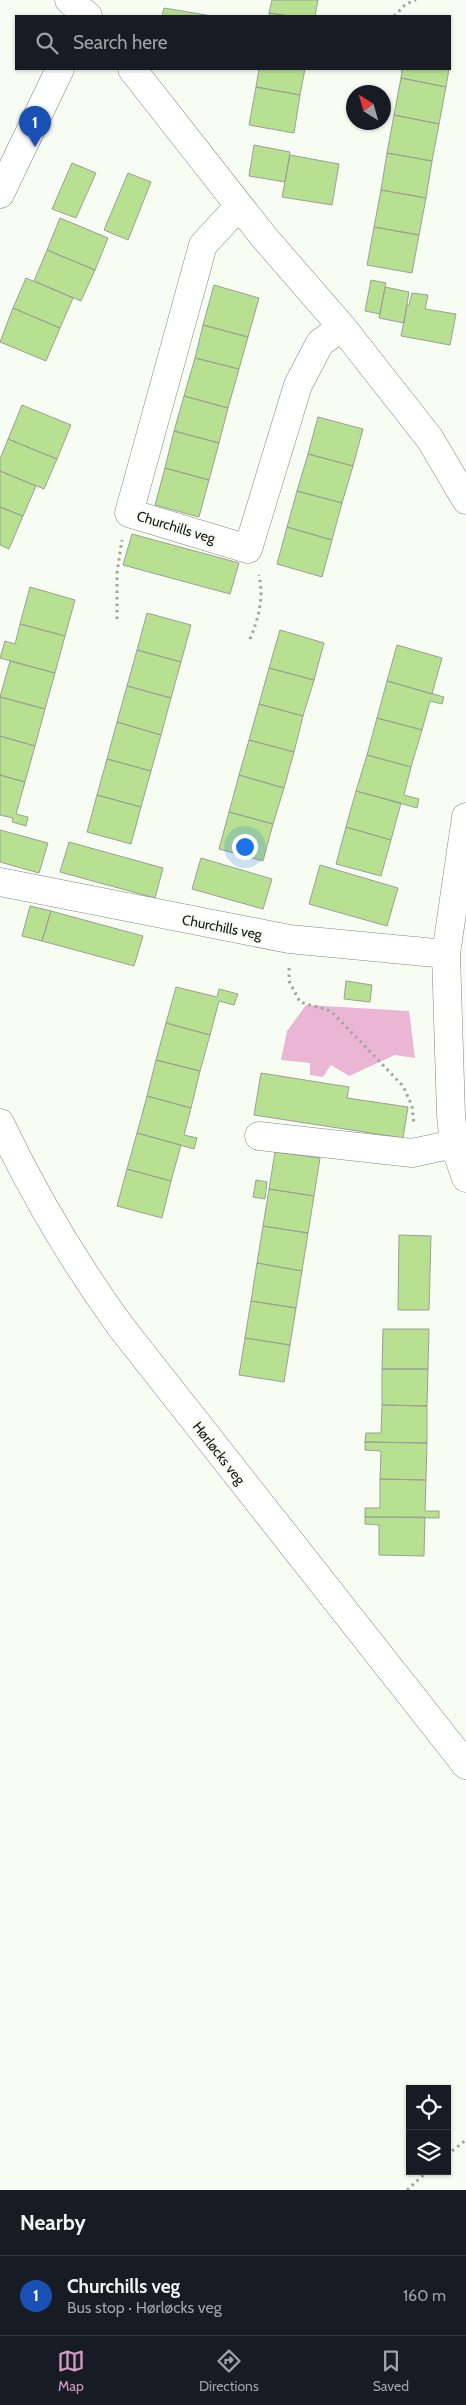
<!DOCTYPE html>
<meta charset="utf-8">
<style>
:root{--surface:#171b24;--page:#20242c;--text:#f1f3f6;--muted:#9ea1a6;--line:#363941;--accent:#d29bc2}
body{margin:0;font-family:Cabin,sans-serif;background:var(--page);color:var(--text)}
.controls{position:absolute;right:15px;bottom:15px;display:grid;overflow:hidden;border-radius:0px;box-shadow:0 1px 4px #0004}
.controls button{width:45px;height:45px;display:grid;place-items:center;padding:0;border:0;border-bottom:1px solid var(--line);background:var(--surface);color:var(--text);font:25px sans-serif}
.compass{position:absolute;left:346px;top:85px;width:45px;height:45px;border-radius:50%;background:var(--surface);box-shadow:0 1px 4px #0004;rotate:323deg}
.you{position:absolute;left:244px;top:846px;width:18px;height:18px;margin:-12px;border:4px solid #fff;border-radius:50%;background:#1a73e8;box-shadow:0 0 0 8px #1a73e833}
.badge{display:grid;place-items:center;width:32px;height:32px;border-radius:50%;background:var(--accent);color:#fff;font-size:16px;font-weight:700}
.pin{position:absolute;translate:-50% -41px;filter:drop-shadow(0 1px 2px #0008)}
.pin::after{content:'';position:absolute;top:26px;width:18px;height:15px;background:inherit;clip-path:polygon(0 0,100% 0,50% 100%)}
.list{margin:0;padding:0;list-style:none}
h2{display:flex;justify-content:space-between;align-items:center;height:65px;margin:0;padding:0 20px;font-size:21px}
h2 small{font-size:16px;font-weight:400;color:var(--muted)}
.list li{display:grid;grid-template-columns:32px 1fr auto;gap:15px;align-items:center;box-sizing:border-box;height:80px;padding:0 20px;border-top:1px solid var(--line)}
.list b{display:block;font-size:19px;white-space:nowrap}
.list p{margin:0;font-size:16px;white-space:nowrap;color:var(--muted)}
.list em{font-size:16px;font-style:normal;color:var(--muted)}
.icon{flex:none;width:28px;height:28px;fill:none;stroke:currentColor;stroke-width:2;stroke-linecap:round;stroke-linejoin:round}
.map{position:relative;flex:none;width:466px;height:2190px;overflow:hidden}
.search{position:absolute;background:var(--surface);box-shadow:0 1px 4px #0004;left:15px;right:15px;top:15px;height:55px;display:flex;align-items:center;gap:12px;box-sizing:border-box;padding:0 18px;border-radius:0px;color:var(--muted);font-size:19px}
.sheet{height:145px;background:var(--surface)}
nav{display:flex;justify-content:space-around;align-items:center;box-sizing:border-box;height:70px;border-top:1px solid var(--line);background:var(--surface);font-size:14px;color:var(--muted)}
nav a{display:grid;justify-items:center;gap:2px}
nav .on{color:var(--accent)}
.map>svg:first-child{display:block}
</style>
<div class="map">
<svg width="466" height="2190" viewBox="0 0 466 2190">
<rect width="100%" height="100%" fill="#f8fdf4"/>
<path fill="#ebb6d3" d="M306 1005 409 1011 415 1058 395 1055 349 1076 331 1065 323 1077 310 1075V1063L281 1060 287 1031Z"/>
<path fill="#b7e090" stroke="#9ba098" d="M272 0H318L315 16H288L269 13Z
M164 8 212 16H162Z
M269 13 288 16H269Z
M259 69H305L300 95 256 87Z
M402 69H449L446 87 401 78Z
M401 78 446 87 439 124 394 115Z
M256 87 300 95 294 133 249 125Z
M394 115 439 124 432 161 387 153Z
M254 145 290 152 285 182 249 176Z
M387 153 432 161 426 198 381 190Z
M290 155 339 164 332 205 282 197Z
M72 163 96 173 76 218 52 209Z
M128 173 151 182 128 240 104 230Z
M381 190 426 198 419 235 374 227Z
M60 218 108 238 95 270 47 250Z
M374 227 419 235 412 273 367 265Z
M47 250 95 270 81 301 34 281Z
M26 278 73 298 60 328 13 308Z
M371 280 386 283 380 314 365 311Z
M214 285 259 298 248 337 203 325Z
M385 287 409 292 404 323 379 318Z
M412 293 428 295 425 309 456 314 450 345 401 336 407 305H409Z
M13 308 60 328 46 361 0 342Z
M203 325 248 337 239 369 195 358Z
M195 358 239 369 228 408 184 396Z
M184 396 228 408 219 443 174 431Z
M22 405 71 425 57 459 8 439Z
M318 417 363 429 353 466 308 454Z
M174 431 219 443 209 480 165 468Z
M8 439 57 459 44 489 0 471V459Z
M308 454 353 466 342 503 297 491Z
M165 468 209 480 199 517 155 505Z
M0 471 36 486 23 516 0 507Z
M297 491 342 503 332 540 287 527Z
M0 507 23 516 9 549 0 545Z
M287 527 332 540 322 577 277 564Z
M132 534 239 563 230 594 123 565Z
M30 587 75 600 65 636 20 624Z
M147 613 191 625 181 662 137 650Z
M20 624 65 636 55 673 0 658 5 641 15 644Z
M280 630 324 643 314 680 269 668Z
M397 645 442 658 432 694 387 681Z
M137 650 181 662 171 698 127 686Z
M10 661 55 673 45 709 0 697Z
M269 668 314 680 303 716 259 704Z
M387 681 444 697 442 704 430 701 422 730 377 718Z
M127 686 171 698 161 735 117 722Z
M0 697 45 709 35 746 0 736Z
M259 704 303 716 294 752 249 740Z
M377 718 422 730 411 767 367 755Z
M117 722 161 735 151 771 107 759Z
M0 736 35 746 25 782 0 775Z
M249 740 294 752 284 788 239 775Z
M367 755 411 767 404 795 419 799 417 808 356 791Z
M107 759 151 771 141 807 97 795Z
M0 775 25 782 16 814 28 817 26 826 12 822 13 818 0 815Z
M239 775 284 788 273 824 229 812Z
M356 791 401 803 391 840 346 827Z
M97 795 141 807 131 844 87 832Z
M229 812 273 824 263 861 219 849Z
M346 827 391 840 381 876 336 864Z
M0 830 48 843 39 873 0 862Z
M69 842 163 868 155 898 60 872Z
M201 858 272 879 263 909 192 889Z
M320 865 398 888 387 926 309 904Z
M30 906 51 911 42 941 22 936Z
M51 911 143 936 134 966 42 941Z
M346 981 372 985 370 1002 344 999Z
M176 987 217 997 219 989 238 994 234 1005 219 1001 210 1035 166 1023Z
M166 1023 210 1035 200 1071 156 1060Z
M156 1060 200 1071 191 1108 147 1096Z
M261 1073 349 1087 347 1098 408 1107 403 1138 254 1115Z
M147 1096 191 1108 184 1135 197 1138 194 1149 137 1133Z
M137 1133 181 1145 171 1181 127 1169Z
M275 1152 320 1158 314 1196 269 1189Z
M127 1169 171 1181 162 1218 117 1206Z
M256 1180 267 1182 265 1199 253 1197Z
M269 1189 314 1196 308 1233 263 1226Z
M263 1226 308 1233 302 1271 257 1263Z
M399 1235 431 1236 429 1310H398Z
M257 1263 302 1271 296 1308 251 1301Z
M251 1301 296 1308 290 1345 245 1338Z
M383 1329H429L428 1369H382Z
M245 1338 290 1345 284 1382 239 1375Z
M382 1369H428L427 1406 382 1405Z
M382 1405 427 1406V1443L365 1442 366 1433H381Z
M365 1442 427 1443 426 1480 380 1479 381 1451 365 1450Z
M380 1479 426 1480 425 1511H439V1518L365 1517V1508H380Z
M365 1517H425L424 1556 379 1555V1525L365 1524Z"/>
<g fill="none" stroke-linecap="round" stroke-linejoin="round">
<defs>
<path id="minor" d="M69 0 88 16
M132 69 263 236 342 327 430 439 466 500
M0 194 60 69
M239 206 203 245 129 513 248 549 298 385 320 343 342 327
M466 817 446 954 451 1115 454 1144 466 1178
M0 882 289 939 446 954
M0 1123C34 1195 74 1262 121 1327L466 1765
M259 1136 412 1153 454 1144"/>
</defs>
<use href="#minor" stroke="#82877f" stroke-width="29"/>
<path stroke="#a1a59e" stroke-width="3" stroke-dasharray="2.5 4" stroke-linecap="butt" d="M394 16 406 4 416 0
M117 619V573L122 540
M250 639C259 617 264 598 259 575
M289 968V981L300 1002 331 1011 403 1086 412 1106 414 1124
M447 2155 466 2140
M407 2190 428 2171"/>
<use href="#minor" stroke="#fff" stroke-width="28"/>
</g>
<g text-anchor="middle" stroke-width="4.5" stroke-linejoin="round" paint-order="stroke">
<g font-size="14" fill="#151714" stroke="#f8fdf4">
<text transform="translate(176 527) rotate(17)" y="5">Churchills veg</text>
<text transform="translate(222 927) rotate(11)" y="5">Churchills veg</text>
<text transform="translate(219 1453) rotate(52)" y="5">Hørløcks veg</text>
</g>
</g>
</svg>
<div class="controls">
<button><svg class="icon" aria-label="locate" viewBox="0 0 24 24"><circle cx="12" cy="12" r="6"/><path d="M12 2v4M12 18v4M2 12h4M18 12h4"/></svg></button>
<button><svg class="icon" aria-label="layers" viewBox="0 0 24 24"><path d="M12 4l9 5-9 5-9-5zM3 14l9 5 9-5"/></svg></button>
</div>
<svg class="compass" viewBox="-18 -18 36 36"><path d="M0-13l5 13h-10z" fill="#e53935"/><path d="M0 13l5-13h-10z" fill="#9ea1a6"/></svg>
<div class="you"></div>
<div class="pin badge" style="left:35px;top:147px;background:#1a4fb4">1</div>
<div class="search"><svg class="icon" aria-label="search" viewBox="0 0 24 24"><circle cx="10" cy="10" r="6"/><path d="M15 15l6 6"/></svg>Search here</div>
</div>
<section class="sheet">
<h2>Nearby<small></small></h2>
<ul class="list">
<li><span class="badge" style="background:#1a4fb4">1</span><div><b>Churchills veg</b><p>Bus stop · Hørløcks veg</p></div><em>160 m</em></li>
</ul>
</section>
<nav>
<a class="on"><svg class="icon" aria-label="map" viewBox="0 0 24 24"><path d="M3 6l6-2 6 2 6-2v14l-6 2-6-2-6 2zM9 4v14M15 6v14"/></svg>Map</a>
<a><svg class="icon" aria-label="directions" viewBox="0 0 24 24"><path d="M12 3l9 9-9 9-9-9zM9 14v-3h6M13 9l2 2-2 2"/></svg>Directions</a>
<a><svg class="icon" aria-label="saved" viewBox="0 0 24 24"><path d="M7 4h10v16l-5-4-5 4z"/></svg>Saved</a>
</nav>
